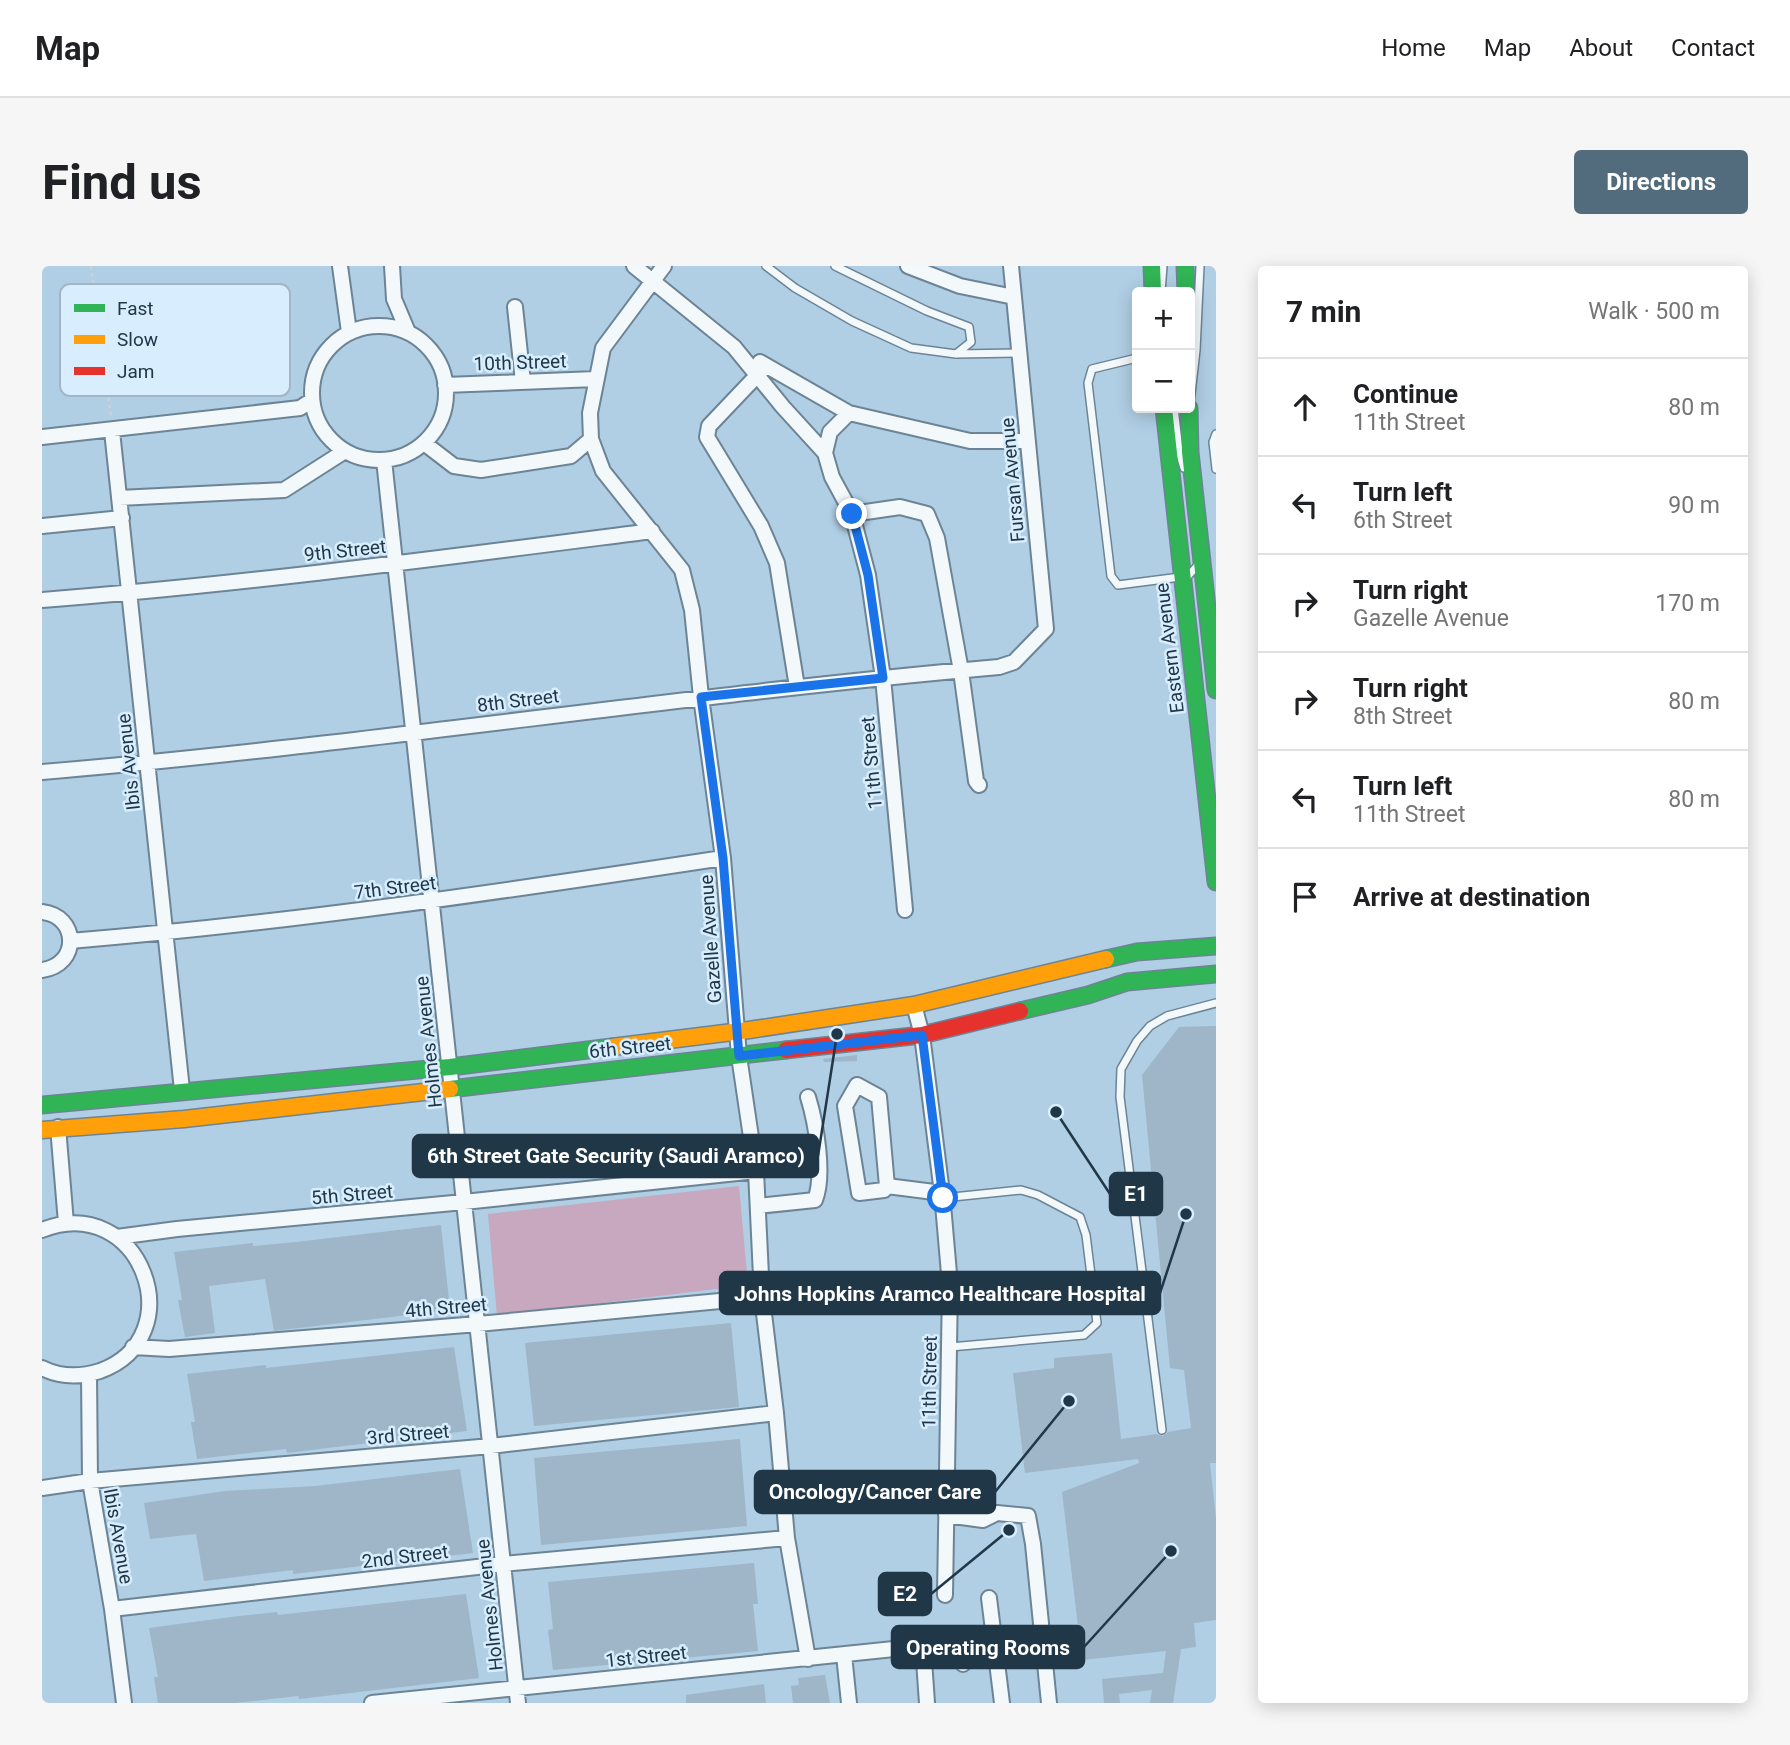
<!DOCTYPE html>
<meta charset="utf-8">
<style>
:root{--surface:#fff;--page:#f6f6f6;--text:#202124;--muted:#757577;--line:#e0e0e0;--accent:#526c7e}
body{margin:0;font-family:Roboto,sans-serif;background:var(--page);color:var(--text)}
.controls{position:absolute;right:21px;top:21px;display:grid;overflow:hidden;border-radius:7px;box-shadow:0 4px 18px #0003}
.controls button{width:63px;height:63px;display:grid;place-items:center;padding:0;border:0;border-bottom:2px solid var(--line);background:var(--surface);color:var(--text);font:35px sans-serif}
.stop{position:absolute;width:21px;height:21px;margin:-16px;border:5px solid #1a73e8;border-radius:50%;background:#fff}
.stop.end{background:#1a73e8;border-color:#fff;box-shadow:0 2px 7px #0008}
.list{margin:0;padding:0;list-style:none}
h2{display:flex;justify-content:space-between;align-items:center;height:91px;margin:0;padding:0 28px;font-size:30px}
h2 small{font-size:23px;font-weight:400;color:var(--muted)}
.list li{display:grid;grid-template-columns:46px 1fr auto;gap:21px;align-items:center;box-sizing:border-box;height:98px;padding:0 28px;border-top:2px solid var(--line)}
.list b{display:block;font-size:26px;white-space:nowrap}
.list p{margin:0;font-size:23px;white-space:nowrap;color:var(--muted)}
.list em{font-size:23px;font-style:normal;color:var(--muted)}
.icon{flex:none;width:38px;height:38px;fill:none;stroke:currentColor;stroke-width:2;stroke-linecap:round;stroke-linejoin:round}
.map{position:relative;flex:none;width:1174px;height:1437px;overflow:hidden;border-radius:7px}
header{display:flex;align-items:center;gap:42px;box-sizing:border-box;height:98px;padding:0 35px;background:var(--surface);border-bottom:2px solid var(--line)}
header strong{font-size:33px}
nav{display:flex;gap:38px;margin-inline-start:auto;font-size:24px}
.intro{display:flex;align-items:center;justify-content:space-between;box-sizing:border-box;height:168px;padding:0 42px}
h1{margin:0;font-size:49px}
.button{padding:18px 32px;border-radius:7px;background:var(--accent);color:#fff;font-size:24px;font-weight:700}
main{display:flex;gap:42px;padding:0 42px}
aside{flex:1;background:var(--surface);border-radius:7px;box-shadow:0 4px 18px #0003}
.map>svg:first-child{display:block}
</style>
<header>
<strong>Map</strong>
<nav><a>Home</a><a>Map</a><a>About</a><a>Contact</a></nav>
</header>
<div class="intro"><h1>Find us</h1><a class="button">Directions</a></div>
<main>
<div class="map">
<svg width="1174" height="1437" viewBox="0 0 1174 1437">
<rect width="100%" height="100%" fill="#b0cee4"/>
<path fill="#c7a8bf" d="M697 920 706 1019 455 1050 446 948Z"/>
<path fill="#9eb6c7" d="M1174 760V1197H1168L1174 1253V1354L1152 1357 1154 1381 1139 1383 1131 1437H1108L1110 1424 1077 1428 1078 1437H1062L1060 1413 1121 1407 1124 1385 1040 1394 1020 1226 1097 1197 1096 1193 983 1207 971 1107 1012 1102V1092L1070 1087 1079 1173 1115 1168 1121 1170 1126 1166 1149 1162 1142 1104 1128 1102 1100 809 1137 761Z
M815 789V795L782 796 781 793Z
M399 959 408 1044 232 1065 223 1013 167 1020 173 1067 143 1071 136 1034H140L132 986 211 977V980L254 976Z
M689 1057 697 1141 492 1160 483 1077Z
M412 1081 425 1165 245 1187 244 1183 155 1193 149 1156H153L145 1108 224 1099V1102Z
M698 1173 705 1260 499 1279 492 1192Z
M418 1203 431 1287 251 1308V1304L162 1315 154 1268 108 1273 102 1237 183 1225 273 1220Z
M712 1297 716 1338H711L716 1385 511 1404 506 1364 511 1363 506 1316Z
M424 1328 437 1412 257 1433 256 1430 193 1437H116L112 1411H116L107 1362 189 1351 235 1346 236 1349Z
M783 1409 788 1437H751L749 1420 757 1419 756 1412Z
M722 1418 724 1437H644V1429Z"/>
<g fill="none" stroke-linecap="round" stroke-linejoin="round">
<defs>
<path id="lane" d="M724 0 753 22 810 55 869 82 914 88 977 87
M793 0 885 45 927 61 929 76 914 88
M1119 26 1121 0
M1095 92 1050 103 1046 117 1069 310 1076 319 1146 310 1156 299
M1148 137 1154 84 1158 0
M1132 142 1137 185 1142 202
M1174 168 1171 176 1174 203
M901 932 979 924 996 929 1038 951 1044 969 1055 1057 1042 1069 908 1081
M1120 1164 1078 831 1079 803 1095 775 1108 760 1125 750 1174 737"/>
<path id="street" d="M298 0 307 66
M350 0 352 33 366 66
M592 0 692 81 741 141 783 187 790 211 810 248 826 309 841 412 863 644
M622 0 561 82 548 147 549 173 561 205 640 304 650 344 659 431 681 592 697 790 714 905 720 1031 734 1147 745 1272 766 1393
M866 0 918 20 972 31
M473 41 481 116
M270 127a67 67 0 1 1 134 0a67 67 0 1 1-134 0Z
M718 96 807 147 928 175H986
M724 100 667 160 665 171 719 260 735 297 755 421
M403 119 554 113
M70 165 140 824
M0 171 258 142 270 134
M382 177 412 200 439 204 529 190 549 173
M783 187 788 166 807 147
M342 194 476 1437
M77 232 242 224 303 185
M810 248 858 241 885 248 895 272 919 405 934 515 937 519
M0 260 80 252
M0 334C204 318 407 291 610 265
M0 506C320 479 638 429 957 401L972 396 1004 363 969 0
M0 646C37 650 38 699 0 704
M28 675C247 657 464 625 681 592
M872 739 880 769 900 927 908 1019 903 1329
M16 861 24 957
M845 920 837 831 815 819 803 840 817 927 842 924 845 920 900 927
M716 940 773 934C783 909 774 857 766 831
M0 964C99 925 152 1071 58 1105 39 1111 18 1111 0 1102
M75 971 135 963 422 936 714 905
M91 1081 127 1083 436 1058 720 1031
M47 1108 48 1215 70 1343 82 1437
M0 1222 48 1215 449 1180 734 1147
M904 1249 941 1254 955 1247 986 1250 991 1278 1007 1437
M947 1332 960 1437
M70 1343 461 1298 745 1272
M802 1389 807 1437
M921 1398 928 1391 954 1386
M330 1437 881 1380 885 1437"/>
<path id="fast" d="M1110 0 1111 26
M1143 0 1144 26
M1122 142 1174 616
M1147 142 1148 186 1174 424
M1064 693 1095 686 1174 680
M978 745 1046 729 1085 716 1174 708
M408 823 744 784
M0 839 408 801 570 781"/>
<path id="slow" d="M570 781 707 764 872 739 1064 693
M0 864 142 853 408 823"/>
<path id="jam" d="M744 784 880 769 978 745"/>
</defs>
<use href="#lane" stroke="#6c8495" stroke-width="10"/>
<use href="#street" stroke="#6c8495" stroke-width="18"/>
<use href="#fast" stroke="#6c8495" stroke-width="19"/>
<use href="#slow" stroke="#6c8495" stroke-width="19"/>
<use href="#jam" stroke="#6c8495" stroke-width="19"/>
<path stroke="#c9d2da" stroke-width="2.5" stroke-dasharray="3.5 3.5" stroke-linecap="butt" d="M49 0 69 151"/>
<use href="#lane" stroke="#f3f8fb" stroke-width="7"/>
<use href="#street" stroke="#f3f8fb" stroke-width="14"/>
<use href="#fast" stroke="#30b455" stroke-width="16"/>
<use href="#slow" stroke="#ff9f0a" stroke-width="16"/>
<use href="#jam" stroke="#e5322d" stroke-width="16"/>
</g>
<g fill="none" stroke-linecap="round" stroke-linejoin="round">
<path stroke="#1a73e8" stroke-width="9" d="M810 248 826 309 841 412 659 431 681 592 697 790 880 769 901 932"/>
</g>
<g text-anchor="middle" stroke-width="5" stroke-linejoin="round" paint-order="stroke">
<g font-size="19" fill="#203747" stroke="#d8eeff">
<text transform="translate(478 96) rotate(-2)" y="7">10th Street</text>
<text transform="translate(970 214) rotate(-95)" y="7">Fursan Avenue</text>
<text transform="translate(303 284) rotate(-6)" y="7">9th Street</text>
<text transform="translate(1127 382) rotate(-97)" y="7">Eastern Avenue</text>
<text transform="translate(476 434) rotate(-7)" y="7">8th Street</text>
<text transform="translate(86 496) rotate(-96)" y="7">Ibis Avenue</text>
<text transform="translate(829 497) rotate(-95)" y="7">11th Street</text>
<text transform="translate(353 621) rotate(-7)" y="7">7th Street</text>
<text transform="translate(668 673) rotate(-94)" y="7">Gazelle Avenue</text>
<text transform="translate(386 776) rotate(-96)" y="7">Holmes Avenue</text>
<text transform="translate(588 781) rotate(-6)" y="7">6th Street</text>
<text transform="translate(310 928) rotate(-5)" y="7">5th Street</text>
<text transform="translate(404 1041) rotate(-5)" y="7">4th Street</text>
<text transform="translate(887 1116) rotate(-89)" y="7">11th Street</text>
<text transform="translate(366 1168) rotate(-5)" y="7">3rd Street</text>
<text transform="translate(77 1270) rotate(80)" y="7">Ibis Avenue</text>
<text transform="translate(363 1290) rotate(-7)" y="7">2nd Street</text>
<text transform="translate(447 1339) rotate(-96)" y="7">Holmes Avenue</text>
<text transform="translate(604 1390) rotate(-6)" y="7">1st Street</text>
</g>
</g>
<rect x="18" y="18" width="230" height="112" rx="10" fill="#d8eeff" stroke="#a1b7c8" stroke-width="2"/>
<rect x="32" y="38" width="31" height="8" fill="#30b455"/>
<rect x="32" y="69" width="31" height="9" fill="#ff9f0a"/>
<rect x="32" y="101" width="31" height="8" fill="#e5322d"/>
<g font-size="19" fill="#203747">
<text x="75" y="49">Fast</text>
<text x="75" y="80">Slow</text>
<text x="75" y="112">Jam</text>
</g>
<path fill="none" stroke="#203747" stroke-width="2.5" d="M795 768L776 890M1014 846L1068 928M1144 948L1118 1027M1027 1135L953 1226M967 1264L889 1328M1129 1285L1042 1381"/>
<g fill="#203747" stroke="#d8eeff" stroke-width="2.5">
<circle cx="795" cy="768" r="7"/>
<circle cx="1014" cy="846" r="7"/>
<circle cx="1144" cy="948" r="7"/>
<circle cx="1027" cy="1135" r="7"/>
<circle cx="967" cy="1264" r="7"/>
<circle cx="1129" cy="1285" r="7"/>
</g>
<g fill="#203747" stroke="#203747" stroke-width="2.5">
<rect x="371" y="869" width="405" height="42" rx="7"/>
<rect x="1068" y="907" width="52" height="42" rx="7"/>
<rect x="678" y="1006" width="440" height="42" rx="7"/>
<rect x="713" y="1205" width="240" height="42" rx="7"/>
<rect x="837" y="1307" width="52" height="42" rx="7"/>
<rect x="850" y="1360" width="192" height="42" rx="7"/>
</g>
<g font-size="21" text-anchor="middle" font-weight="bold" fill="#fff">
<text x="574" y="897">6th Street Gate Security (Saudi Aramco)</text>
<text x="1094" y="935">E1</text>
<text x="898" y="1035">Johns Hopkins Aramco Healthcare Hospital</text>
<text x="833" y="1233">Oncology/Cancer Care</text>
<text x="863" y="1335">E2</text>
<text x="946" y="1389">Operating Rooms</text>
</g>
</svg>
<div class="controls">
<button>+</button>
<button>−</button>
</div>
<div class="stop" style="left:901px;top:932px"></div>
<div class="stop end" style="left:810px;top:248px"></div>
</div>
<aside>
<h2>7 min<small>Walk · 500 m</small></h2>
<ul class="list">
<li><svg class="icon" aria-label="ahead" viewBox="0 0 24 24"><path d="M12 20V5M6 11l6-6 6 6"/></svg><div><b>Continue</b><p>11th Street</p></div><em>80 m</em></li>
<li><svg class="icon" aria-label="left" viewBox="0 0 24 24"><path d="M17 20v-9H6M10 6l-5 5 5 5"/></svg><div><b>Turn left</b><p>6th Street</p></div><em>90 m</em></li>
<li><svg class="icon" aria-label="right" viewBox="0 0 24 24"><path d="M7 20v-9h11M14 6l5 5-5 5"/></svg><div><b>Turn right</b><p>Gazelle Avenue</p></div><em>170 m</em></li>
<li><svg class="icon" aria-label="right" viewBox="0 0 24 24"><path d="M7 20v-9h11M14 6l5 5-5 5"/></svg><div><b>Turn right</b><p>8th Street</p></div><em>80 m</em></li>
<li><svg class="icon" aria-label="left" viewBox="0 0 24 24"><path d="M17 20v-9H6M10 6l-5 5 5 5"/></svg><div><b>Turn left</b><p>11th Street</p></div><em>80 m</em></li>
<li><svg class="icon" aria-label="arrive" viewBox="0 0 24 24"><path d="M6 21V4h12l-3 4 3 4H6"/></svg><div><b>Arrive at destination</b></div></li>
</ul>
</aside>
</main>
